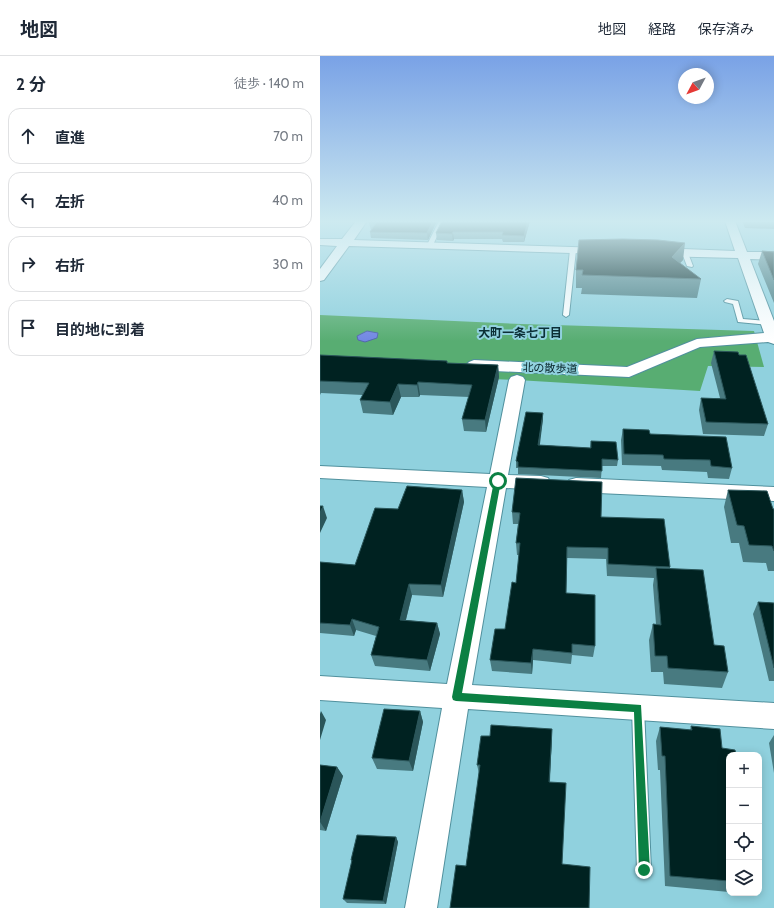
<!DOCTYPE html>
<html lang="ja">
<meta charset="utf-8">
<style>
:root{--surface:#fff;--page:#f2f2f3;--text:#1f2937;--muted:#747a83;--line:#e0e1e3}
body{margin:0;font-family:Cabin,"Noto Sans JP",sans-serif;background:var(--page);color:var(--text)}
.controls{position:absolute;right:12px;bottom:12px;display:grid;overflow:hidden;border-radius:8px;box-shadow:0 2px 10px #0003}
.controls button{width:36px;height:36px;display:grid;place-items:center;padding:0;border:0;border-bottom:1px solid var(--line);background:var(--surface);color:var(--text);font:20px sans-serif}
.compass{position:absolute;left:358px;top:12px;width:36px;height:36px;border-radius:50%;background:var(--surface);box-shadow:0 2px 10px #0003;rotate:229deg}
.stop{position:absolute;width:12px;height:12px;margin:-9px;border:3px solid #0b8043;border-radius:50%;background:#fff}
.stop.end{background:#0b8043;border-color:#fff;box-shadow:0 1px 4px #0008}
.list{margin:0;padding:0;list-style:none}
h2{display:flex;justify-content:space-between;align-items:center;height:52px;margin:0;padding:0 16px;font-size:17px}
h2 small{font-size:13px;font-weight:400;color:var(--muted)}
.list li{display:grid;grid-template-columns:26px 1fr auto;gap:12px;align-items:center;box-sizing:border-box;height:56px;margin:0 8px 8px;padding:0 8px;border:1px solid var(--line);border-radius:12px}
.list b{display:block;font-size:15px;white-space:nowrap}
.list em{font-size:13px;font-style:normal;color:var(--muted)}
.icon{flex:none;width:22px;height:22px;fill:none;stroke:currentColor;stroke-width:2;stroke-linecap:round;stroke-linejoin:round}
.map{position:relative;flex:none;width:454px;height:852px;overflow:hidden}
header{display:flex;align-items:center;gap:24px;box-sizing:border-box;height:56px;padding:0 20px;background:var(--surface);border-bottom:1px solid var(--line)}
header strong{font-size:19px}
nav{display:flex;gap:22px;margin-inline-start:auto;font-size:14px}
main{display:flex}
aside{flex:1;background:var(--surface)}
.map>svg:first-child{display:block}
</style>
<header>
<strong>地図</strong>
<nav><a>地図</a><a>経路</a><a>保存済み</a></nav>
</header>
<main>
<aside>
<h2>2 分<small>徒歩 · 140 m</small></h2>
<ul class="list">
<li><svg class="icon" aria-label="ahead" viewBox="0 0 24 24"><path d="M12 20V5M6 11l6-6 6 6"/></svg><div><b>直進</b></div><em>70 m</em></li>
<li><svg class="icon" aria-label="left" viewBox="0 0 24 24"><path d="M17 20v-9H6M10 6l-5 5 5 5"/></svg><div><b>左折</b></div><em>40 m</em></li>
<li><svg class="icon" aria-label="right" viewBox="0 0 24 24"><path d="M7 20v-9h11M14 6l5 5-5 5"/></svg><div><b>右折</b></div><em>30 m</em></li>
<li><svg class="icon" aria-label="arrive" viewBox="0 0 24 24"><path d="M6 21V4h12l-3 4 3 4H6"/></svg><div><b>目的地に到着</b></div></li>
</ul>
</aside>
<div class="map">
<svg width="454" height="852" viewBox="0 0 454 852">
<rect width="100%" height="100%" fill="#90d1de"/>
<path fill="#58ad72" d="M0 259 201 268 434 275 444 311 388 310 380 335 197 324 0 316Z"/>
<path fill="#7287e3" stroke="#5269ab" d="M47 275 58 277 57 282 45 286 38 284 37 280Z"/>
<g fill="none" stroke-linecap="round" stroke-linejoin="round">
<defs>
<path id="lane" d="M119 165H124L113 189 108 190 107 189Z
M253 192 256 194 249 259 246 261 243 259 250 194Z
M365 195 368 197 373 210 372 211 367 210 362 197Z
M407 243 418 245 423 263 448 265 451 267 448 269 418 266 413 248 405 246 404 245Z
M318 646 322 648 324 652 331 814 329 819 324 821 319 819 317 814 312 652 314 648Z"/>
<path id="street" d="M36 165H47L34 184 283 192 287 193 289 195 287 197 283 198 29 190 4 224 0 225V213L17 190 0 189V183H22Z
M405 165H415L427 196H454V204L430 203 454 265V288L448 286 380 291 309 321 154 314 149 312 146 309 149 306 154 304 307 311 377 283 444 277 418 202 337 200 333 198 331 196 333 194 337 192 415 195Z
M197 319 203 321 205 324 188 419 221 420 228 422 231 427 228 432 221 434 186 432 152 629 454 647V673L148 653 117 852H85L122 652 0 644V620L127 628 167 431 0 422V410L170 418 189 324 191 321Z
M256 422 454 431V445L256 436 249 434 246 429 249 424Z"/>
</defs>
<use href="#lane" stroke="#50909d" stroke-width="2"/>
<use href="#street" stroke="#50909d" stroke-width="2"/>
<use href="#lane" fill="#fff" fill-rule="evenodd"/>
<use href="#street" fill="#fff" fill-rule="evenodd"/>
</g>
<path fill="#487a80" d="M117 165 108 184 51 182 50 176 51 174 49 167Z
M122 165H210L204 186H183L182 183H134L133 185 117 184 116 177Z
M422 165H454V173L425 172Z
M442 195 454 196V247L438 208Z
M363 204 360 207 381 223 377 242 261 238 262 232H256V214Z
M394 295 448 368 444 380 383 378 379 354 381 342H400L391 307Z
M0 299 127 305V307L178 309 179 321 166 376 144 375 142 363 149 341 100 339 99 341H81L73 359 43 357 40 344 43 339 1 337 0 339Z
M223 363 219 389 270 392 271 385 298 404 297 410H282L281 422 198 418V412H196V405Z
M303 373 330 378 412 412 409 423 388 422 387 416 342 414 341 410 302 409 301 384Z
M142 434 144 446 123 541 92 539 86 564 117 567 120 578 110 615 55 610 51 599 56 580 36 574 34 580 0 577V506L35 509 78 453Z
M408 434 454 453V515H448L446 507 423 506 419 487H411L404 451Z
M192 456 281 461 350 511V512L394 589 408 616 402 632 344 628 343 616H331L329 584 333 568H336L333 529 334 522 287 520 286 503 247 502 246 537 275 590 273 601 252 599 251 608 213 604 212 618 172 615 170 604 185 573 196 527 199 499H197L196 487 198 468H193Z
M438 546 454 547V625H449L433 558Z
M100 655 103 666 93 715 57 713 52 702Z
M371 670 402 692 409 699V836L345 830 340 714H338L336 685 340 671 370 674Z
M232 673 230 726 146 810 159 717 157 709 170 680Z
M454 679V717L449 687Z
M0 709 17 711 23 720 6 775 0 774Z
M76 781 78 786 66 848 27 847 23 843 32 806 31 804Z"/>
<path fill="#2b565a" d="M113 165H117L108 184 107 177Z
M208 165H210L204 186V180Z
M133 176 134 183 133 185 132 178Z
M365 187 363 204 349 218 352 201Z
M178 309 179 321 166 376 165 364Z
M98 326 100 339 99 341 97 329Z
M78 328 81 341 73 359 70 346Z
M223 357V363L219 396 218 389Z
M142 434 144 446 123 541 121 529Z
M3 450 7 462 0 477V457Z
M89 528 92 539 83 575 80 564Z
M32 563 36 574 34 580 30 569Z
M117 567 120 578 110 615 107 604Z
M213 593V604L212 618 211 607Z
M1 655 6 664 0 684V658Z
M100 655 103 666 93 715 89 705Z
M232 673V684L229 736V726Z
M17 711 23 720 6 775 0 766Z
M76 781 78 786 66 848 63 845Z"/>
<path fill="#002221" stroke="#2b565a" d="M50 165H113L107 177 50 176 56 167H49Z
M122 165H208L204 180 182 179 183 176H133L132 178 116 177Z
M303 183 338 184 365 187 352 201 381 223 262 219 263 214H256L259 184Z
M442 195 454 196V224Z
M394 295 418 296 419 299H426L448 368 386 366 381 342 406 343Z
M0 299 127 305V307L178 309 165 364 142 363 152 329 98 326 97 329 78 328 70 346 40 344 49 327 0 325Z
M206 356 223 357 218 389 271 392V385L296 386 298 404 282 403V415L198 411V406L196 405Z
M303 373 329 374 330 378 406 381 412 412 391 410 390 404 344 403 343 399 304 398Z
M196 422 282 426 281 461 344 463 350 511 288 508V492L247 491 246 537 275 539V590L252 588V597L213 593 211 607 170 604 175 573H185L192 526 196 527 200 487H196L200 457 192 456Z
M87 430 142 434 121 529 89 528 80 564 117 567 107 604 51 599 59 571 32 563 30 569 0 567V506L35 509 55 452 78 453Z
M408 434 447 435 453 453H454V495L452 490 429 489 424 470 417 469Z
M0 450H3L0 457Z
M336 512 383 514 394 589 404 590 408 616 348 612 347 600H335L333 568 341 569Z
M438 546 454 547V612Z
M64 653 100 655 89 705 52 702Z
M171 669 232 673 229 726 246 727 242 808 270 811 269 852H130L136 809 146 810 160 709H157L161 680H170Z
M371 670 400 673 402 692 415 694 416 699H409V825L350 820 345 700H342L340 671 372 674Z
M0 709 17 711 0 766Z
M37 779 76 781 63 845 23 843 32 804H31Z"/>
<linearGradient id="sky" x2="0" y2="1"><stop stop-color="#79a2e6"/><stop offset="0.58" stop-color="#cdeaf0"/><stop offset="1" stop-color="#cdeaf0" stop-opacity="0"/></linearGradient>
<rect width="454" height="285" fill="url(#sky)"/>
<path fill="#0b8043" d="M178 423 181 425 142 637 321 649 330 814 328 818 324 819 321 818 319 814 314 656 136 645 133 644 132 641 174 425Z"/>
<g text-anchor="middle" stroke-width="4" stroke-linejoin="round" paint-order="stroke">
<g font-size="11" fill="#072328" stroke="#90d1de">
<text transform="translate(230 312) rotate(2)" y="4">北の散歩道</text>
</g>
<g font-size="12" font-weight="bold" fill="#0c2f36" stroke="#90d1de">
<text x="200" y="281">大町一条七丁目</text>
</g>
</g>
</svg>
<div class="controls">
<button>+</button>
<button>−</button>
<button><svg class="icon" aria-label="locate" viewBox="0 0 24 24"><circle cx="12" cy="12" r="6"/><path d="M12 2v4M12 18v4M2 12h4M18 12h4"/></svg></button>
<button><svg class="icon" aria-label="layers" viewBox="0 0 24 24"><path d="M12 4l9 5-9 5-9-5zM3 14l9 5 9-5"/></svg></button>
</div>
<svg class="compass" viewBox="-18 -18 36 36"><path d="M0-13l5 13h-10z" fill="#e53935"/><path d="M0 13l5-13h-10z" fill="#747a83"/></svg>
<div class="stop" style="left:178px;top:425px"></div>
<div class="stop end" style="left:324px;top:814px"></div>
</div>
</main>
